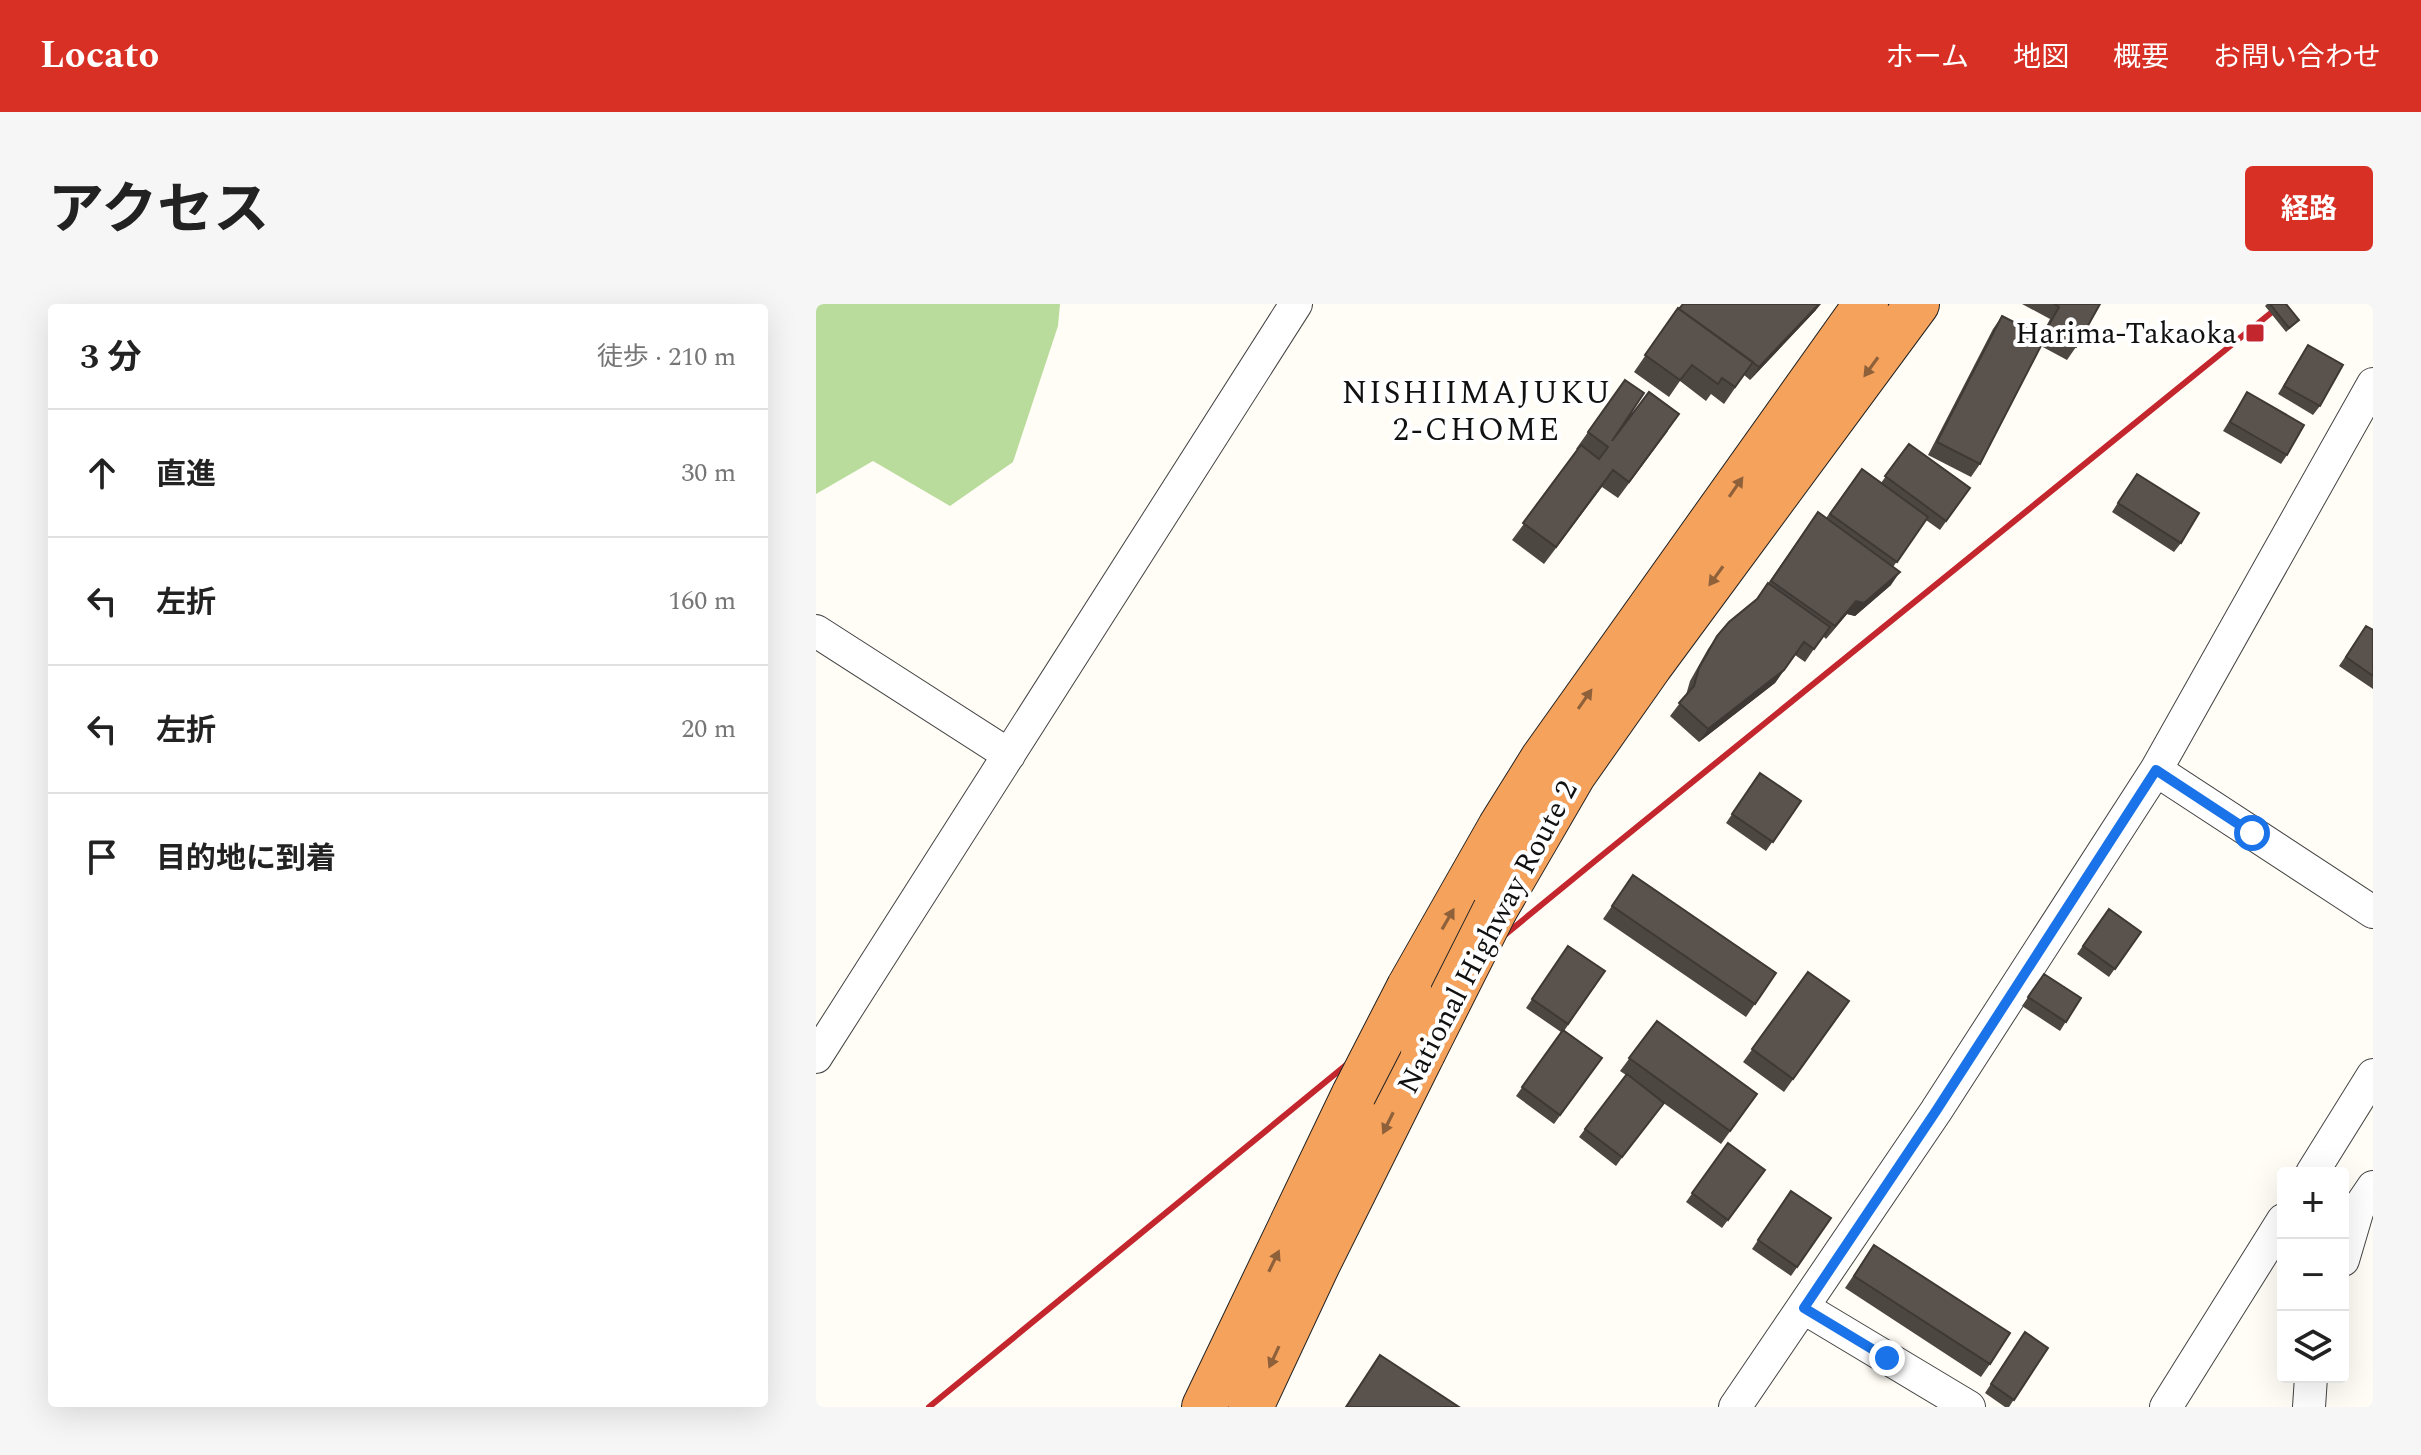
<!DOCTYPE html>
<html lang="ja">
<meta charset="utf-8">
<style>
:root{--surface:#fff;--page:#f6f6f6;--text:#222;--muted:#767676;--line:#e0e0e0;--accent:#d93025}
body{margin:0;font-family:Spectral,"Noto Sans JP",serif;background:var(--page);color:var(--text)}
.controls{position:absolute;right:24px;bottom:24px;display:grid;overflow:hidden;border-radius:8px;box-shadow:0 8px 32px #0002}
.controls button{width:72px;height:72px;display:grid;place-items:center;padding:0;border:0;border-bottom:2px solid var(--line);background:var(--surface);color:var(--text);font:40px sans-serif}
.stop{position:absolute;width:24px;height:24px;margin:-18px;border:6px solid #1a73e8;border-radius:50%;background:#fff}
.stop.end{background:#1a73e8;border-color:#fff;box-shadow:0 2px 8px #0008}
.list{margin:0;padding:0;list-style:none}
h2{display:flex;justify-content:space-between;align-items:center;height:104px;margin:0;padding:0 32px;font-size:34px}
h2 small{font-size:26px;font-weight:400;color:var(--muted)}
.list li{display:grid;grid-template-columns:52px 1fr auto;gap:24px;align-items:center;box-sizing:border-box;height:128px;padding:0 32px;border-top:2px solid var(--line)}
.list b{display:block;font-size:30px;white-space:nowrap}
.list em{font-size:26px;font-style:normal;color:var(--muted)}
.icon{flex:none;width:44px;height:44px;fill:none;stroke:currentColor;stroke-width:2;stroke-linecap:round;stroke-linejoin:round}
.map{position:relative;flex:none;width:1557px;height:1103px;overflow:hidden;border-radius:8px}
header{display:flex;align-items:center;gap:48px;box-sizing:border-box;height:112px;padding:0 40px;background:var(--accent);color:#fff}
header strong{font-size:38px}
nav{display:flex;gap:44px;margin-inline-start:auto;font-size:28px}
.intro{display:flex;align-items:center;justify-content:space-between;box-sizing:border-box;height:192px;padding:0 48px}
h1{margin:0;font-size:56px}
.button{padding:20px 36px;border-radius:8px;background:var(--accent);color:#fff;font-size:28px;font-weight:700}
main{display:flex;gap:48px;padding:0 48px}
aside{flex:1;background:var(--surface);border-radius:8px;box-shadow:0 8px 32px #0002}
.map>svg:first-child{display:block}
</style>
<header>
<strong>Locato</strong>
<nav><a>ホーム</a><a>地図</a><a>概要</a><a>お問い合わせ</a></nav>
</header>
<div class="intro"><h1>アクセス</h1><a class="button">経路</a></div>
<main>
<aside>
<h2>3 分<small>徒歩 · 210 m</small></h2>
<ul class="list">
<li><svg class="icon" aria-label="ahead" viewBox="0 0 24 24"><path d="M12 20V5M6 11l6-6 6 6"/></svg><div><b>直進</b></div><em>30 m</em></li>
<li><svg class="icon" aria-label="left" viewBox="0 0 24 24"><path d="M17 20v-9H6M10 6l-5 5 5 5"/></svg><div><b>左折</b></div><em>160 m</em></li>
<li><svg class="icon" aria-label="left" viewBox="0 0 24 24"><path d="M17 20v-9H6M10 6l-5 5 5 5"/></svg><div><b>左折</b></div><em>20 m</em></li>
<li><svg class="icon" aria-label="arrive" viewBox="0 0 24 24"><path d="M6 21V4h12l-3 4 3 4H6"/></svg><div><b>目的地に到着</b></div></li>
</ul>
</aside>
<div class="map">
<svg width="1557" height="1103" viewBox="0 0 1557 1103">
<rect width="100%" height="100%" fill="#fffdf5"/>
<path fill="#b9dc9c" d="M0 0H244L242 22 197 158 134 202 57 157 0 190Z"/>
<g fill="none" stroke-linecap="round" stroke-linejoin="round">
<defs>
<path id="street" d="M0 327 193 451
M1340 466 1557 608
M0 753 480 0
M1496 869 1557 771
M1527 956 1542 905 1557 883
M988 1004 1153 1103
M919 1103 1120 807 1340 466 1557 80
M1350 1103 1467 916
M1493 1103 1495 1073"/>
<path id="highway" d="M679 606 758 470 834 362 1101 0
M593 683 684 523 727 454 1050 0
M388 1103 538 790
M435 1103 502 960 607 749"/>
</defs>
<use href="#street" stroke="#444" stroke-width="34"/>
<use href="#highway" stroke="#222" stroke-width="46"/>
<use href="#street" stroke="#fff" stroke-width="32"/>
<use href="#highway" stroke="#f5a25d" stroke-width="44"/>
<path stroke="#c4262e" stroke-width="6" d="M113 1103 779 557 1466 0"/>
<defs>
<path id="highway-bridge" d="M607 749 679 606
M538 790 593 683"/>
</defs>
<use href="#highway-bridge" stroke="#222" stroke-width="46" stroke-linecap="butt"/>
<use href="#highway-bridge" stroke="#f5a25d" stroke-width="44"/>
</g>
<path fill="#4d4742" d="M1206 0H1284L1260 43 1251 56 1225 42 1164 160 1155 173 1112 151 1177 25 1186 12 1225 32 1234 15Z
M1451 0H1470L1483 16 1479 20 1470 28 1449 2Z
M862 4 1000 6 934 76 928 71 908 100 895 90 890 97 864 77 853 93 818 68Z
M1492 41 1504 102 1497 111 1462 90Z
M809 76 796 137 852 127 802 194 786 183 728 260 696 236 762 146 760 145Z
M1431 88 1471 151 1465 160 1407 127Z
M1093 140 1154 184 1124 226 1110 216 1077 263 1075 281 1039 312 1031 310 1010 335 1007 332 989 358 979 351 959 379 883 438 854 412 870 391 874 377 892 345 901 332 941 295 1002 208 1010 214 1046 165 1065 179Z
M1315 178 1365 239 1358 248 1296 208Z
M1550 322 1557 326V385L1523 362Z
M944 469 985 497 950 547 910 519Z
M817 571 960 669 930 713 787 615Z
M1293 605 1325 628 1293 673 1261 650Z
M752 642 789 667 748 727 786 754 738 820 700 792 745 728 710 704Z
M992 668 1033 697 968 788 927 758Z
M1228 670 1265 694 1244 727 1206 702Z
M841 717 941 790 905 840 846 798 800 862 763 833 810 771 804 767Z
M912 839 949 866 906 924 870 898Z
M975 887 1015 914 975 972 936 945Z
M1058 941 1174 1060 1165 1073 1029 984Z
M1209 1028 1232 1044 1193 1103H1189L1169 1089Z"/>
<path fill="#3f3936" d="M1003 0H1005L1000 6 934 76 943 63Z
M1084 268 1075 281 1039 312 1031 310 1010 335 1040 297Z
M988 338 959 379 883 438 892 425Z"/>
<path fill="#5a524d" stroke="#3f3936" stroke-width="2" d="M867 0H1003L943 63 863 5Z
M1238 0H1284L1260 43 1230 26 1243 3Z
M1454 0H1470L1483 16 1473 24Z
M862 4 937 58 919 83 906 74 902 80 876 61 864 76 829 51Z
M1186 12 1229 34 1164 160 1121 138Z
M1492 41 1527 61 1504 102 1468 82Z
M809 76 828 89 796 137 833 88 863 110 813 178 797 166 740 243 707 219 765 141 783 155 792 143 772 128Z
M1431 88 1488 121 1471 151 1414 118Z
M1093 140 1154 184 1130 217 1069 172Z
M1046 165 1112 213 1081 258 1014 210Z
M1321 170 1383 209 1365 239 1302 199Z
M1002 208 1084 268 1048 299 1040 297 1019 322 955 277Z
M952 279 1014 323 998 345 988 338 968 366 892 425 863 399 878 382 883 364 901 332 913 318 941 295Z
M1550 322 1557 326V372L1530 353Z
M944 469 985 497 957 538 916 510Z
M817 571 960 669 939 700 796 602Z
M1293 605 1325 628 1299 665 1267 642Z
M752 642 789 667 752 720 716 695Z
M992 668 1033 697 977 775 936 745Z
M1228 670 1265 694 1250 718 1212 693Z
M841 717 941 790 914 827 813 754Z
M747 726 786 754 744 811 706 783Z
M811 770 848 799 806 853 769 825Z
M912 839 949 866 912 916 876 889Z
M975 887 1015 914 981 963 942 936Z
M1058 941 1194 1029 1174 1060 1038 972Z
M1209 1028 1232 1044 1198 1096 1175 1080Z
M564 1051 643 1103H530Z"/>
<defs><path id="oneway-solid" d="M-6-.8H1V-3.2L6.5 0L1 3.2V.8H-6Z" transform="scale(2)"/></defs>
<g fill="#8e613b">
<use href="#oneway-solid" transform="translate(1055 63) rotate(126)"/>
<use href="#oneway-solid" transform="translate(920 183) rotate(-55)"/>
<use href="#oneway-solid" transform="translate(900 272) rotate(126)"/>
<use href="#oneway-solid" transform="translate(769 395) rotate(-55)"/>
<use href="#oneway-solid" transform="translate(632 615) rotate(-60)"/>
<use href="#oneway-solid" transform="translate(572 819) rotate(116)"/>
<use href="#oneway-solid" transform="translate(458 957) rotate(-64)"/>
<use href="#oneway-solid" transform="translate(458 1053) rotate(115)"/>
</g>
<g fill="none" stroke-linecap="round" stroke-linejoin="round">
<path stroke="#1a73e8" stroke-width="10" d="M1071 1054 988 1004 1120 807 1340 466 1436 529"/>
</g>
<rect fill="#c4262e" stroke="#fff" stroke-width="3" x="1429" y="19" width="20" height="20" rx="4"/>
<g text-anchor="middle" stroke-width="8" stroke-linejoin="round" paint-order="stroke">
<g font-size="30" fill="#111" stroke="#fff" text-anchor="end">
<text x="1421" y="39">Harima-Takaoka</text>
</g>
<g font-size="30" fill="#111" stroke="#fff">
<text transform="translate(671 633) rotate(-62)" y="10">National Highway Route 2</text>
</g>
<g font-size="32" letter-spacing="2" fill="#111" stroke="#fff">
<text x="661" y="99">NISHIIMAJUKU<tspan x="661" dy="37">2-CHOME</tspan></text>
</g>
</g>
</svg>
<div class="controls">
<button>+</button>
<button>−</button>
<button><svg class="icon" aria-label="layers" viewBox="0 0 24 24"><path d="M12 4l9 5-9 5-9-5zM3 14l9 5 9-5"/></svg></button>
</div>
<div class="stop" style="left:1436px;top:529px"></div>
<div class="stop end" style="left:1071px;top:1054px"></div>
</div>
</main>
